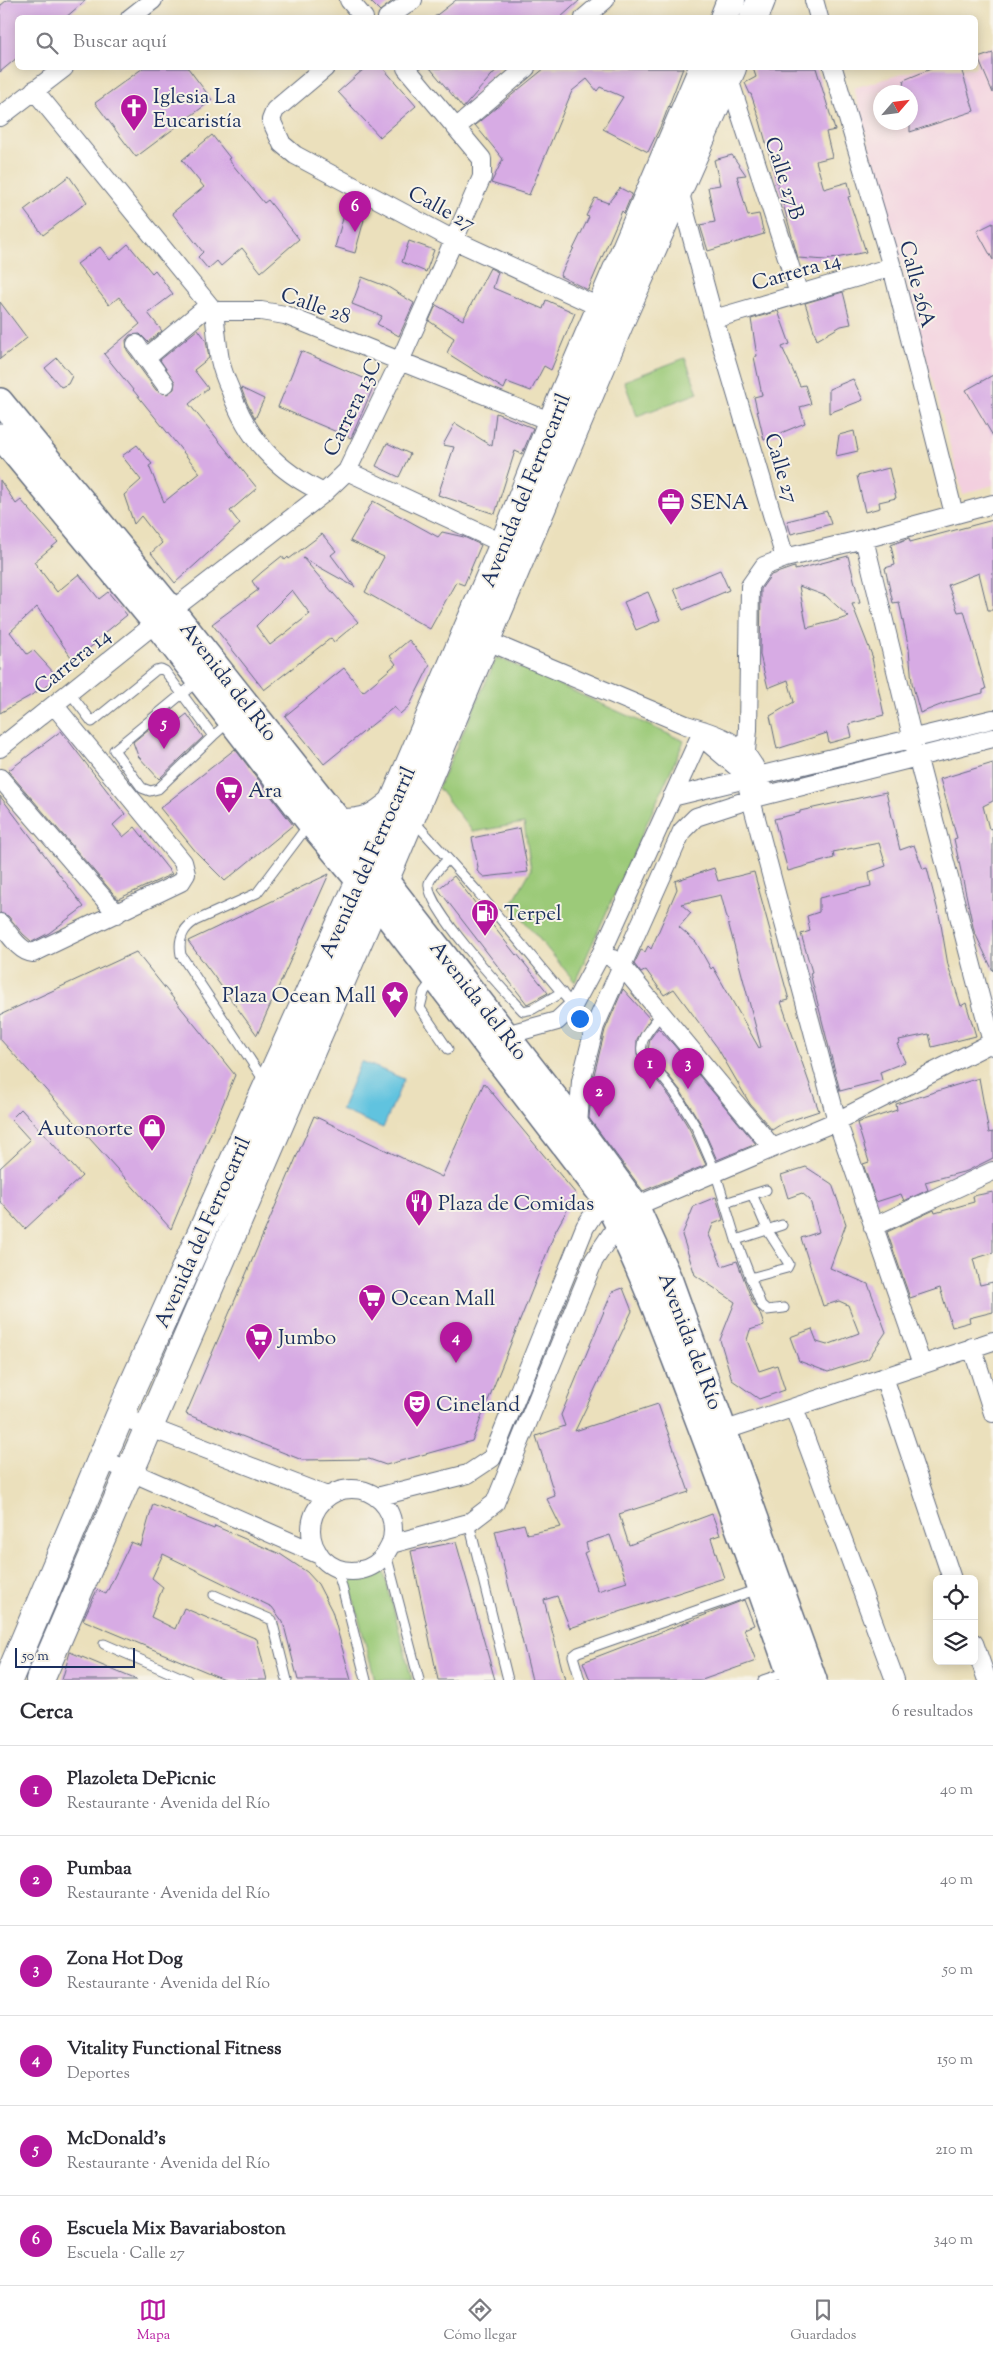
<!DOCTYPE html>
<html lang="es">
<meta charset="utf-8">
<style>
:root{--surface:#fff;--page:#f7f7f7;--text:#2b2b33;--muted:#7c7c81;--line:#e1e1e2;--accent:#b5179e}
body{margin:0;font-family:"Sorts Mill Goudy",serif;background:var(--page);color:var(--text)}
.controls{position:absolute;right:15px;bottom:15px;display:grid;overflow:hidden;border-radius:8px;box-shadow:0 2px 12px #0003}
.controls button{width:45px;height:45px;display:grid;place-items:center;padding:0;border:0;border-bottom:1px solid var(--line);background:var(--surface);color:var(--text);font:25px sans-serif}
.compass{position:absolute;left:873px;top:85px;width:45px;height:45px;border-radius:50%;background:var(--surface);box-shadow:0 2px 12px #0003;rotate:62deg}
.scale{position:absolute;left:15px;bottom:12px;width:120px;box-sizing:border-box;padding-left:5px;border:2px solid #1b2f5e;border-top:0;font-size:14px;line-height:18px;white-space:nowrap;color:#1b2f5e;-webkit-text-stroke:4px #f7f3e8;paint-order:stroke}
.you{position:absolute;left:579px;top:1018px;width:18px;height:18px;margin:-12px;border:4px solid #fff;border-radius:50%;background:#1a73e8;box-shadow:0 0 0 8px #1a73e833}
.badge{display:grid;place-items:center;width:32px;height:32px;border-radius:50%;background:var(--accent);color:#fff;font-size:16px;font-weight:700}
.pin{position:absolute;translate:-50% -41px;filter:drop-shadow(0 1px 2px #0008)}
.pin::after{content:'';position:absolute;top:26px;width:18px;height:15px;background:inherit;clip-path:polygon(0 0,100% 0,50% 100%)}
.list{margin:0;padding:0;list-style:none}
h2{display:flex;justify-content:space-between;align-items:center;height:65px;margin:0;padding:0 20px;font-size:21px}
h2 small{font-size:16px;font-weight:400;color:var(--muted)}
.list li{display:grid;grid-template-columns:32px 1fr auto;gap:15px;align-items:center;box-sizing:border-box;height:90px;padding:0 20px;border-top:1px solid var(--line)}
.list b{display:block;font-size:19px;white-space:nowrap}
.list p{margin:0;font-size:16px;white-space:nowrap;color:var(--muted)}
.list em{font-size:16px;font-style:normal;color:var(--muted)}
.icon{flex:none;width:28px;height:28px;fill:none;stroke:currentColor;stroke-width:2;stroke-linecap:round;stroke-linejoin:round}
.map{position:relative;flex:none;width:993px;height:1680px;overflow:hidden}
.search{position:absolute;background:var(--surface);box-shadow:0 2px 12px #0003;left:15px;right:15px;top:15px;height:55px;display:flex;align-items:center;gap:12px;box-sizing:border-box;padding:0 18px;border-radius:8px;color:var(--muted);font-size:19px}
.sheet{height:605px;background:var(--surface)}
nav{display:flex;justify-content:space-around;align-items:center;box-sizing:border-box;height:70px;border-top:1px solid var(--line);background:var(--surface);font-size:14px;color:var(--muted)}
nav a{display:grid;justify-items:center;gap:2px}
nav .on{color:var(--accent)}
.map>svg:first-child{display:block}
</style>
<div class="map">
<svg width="993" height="1680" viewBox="0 0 993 1680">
<rect width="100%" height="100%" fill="#f7f3e8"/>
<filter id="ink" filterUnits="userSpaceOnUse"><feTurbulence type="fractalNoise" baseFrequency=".02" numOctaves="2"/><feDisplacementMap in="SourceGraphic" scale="10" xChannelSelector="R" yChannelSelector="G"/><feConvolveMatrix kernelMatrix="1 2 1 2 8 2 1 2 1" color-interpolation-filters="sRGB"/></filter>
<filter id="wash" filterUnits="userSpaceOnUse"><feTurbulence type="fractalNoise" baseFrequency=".0096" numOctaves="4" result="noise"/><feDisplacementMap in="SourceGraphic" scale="20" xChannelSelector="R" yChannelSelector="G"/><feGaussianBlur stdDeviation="1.12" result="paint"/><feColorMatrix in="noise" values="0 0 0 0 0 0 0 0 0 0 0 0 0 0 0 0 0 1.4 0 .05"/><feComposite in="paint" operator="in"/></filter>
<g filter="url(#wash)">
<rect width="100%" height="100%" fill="#ebe0bc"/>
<path fill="#f3cfdf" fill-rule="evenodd" d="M993 46V485L963 494 854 88 922 68H976V51ZM880 92H910V122H880Z"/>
<path fill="#9cca79" stroke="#5c7c6c" d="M685 358 698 393 637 416 624 381Z
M497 657 684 741 575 982 511 905 531 870 524 823 473 832 438 788Z
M384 1572 412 1680H375L349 1581Z"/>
<path fill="#61c3df" stroke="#3e799e" d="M361 1061 404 1079 383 1128 341 1110Z"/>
<g id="blocks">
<path fill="#d7abe4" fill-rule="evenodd" d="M7 0H86L65 18H18V57L0 72V6Z
M369 0H394L380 11Z
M456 0H580L560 18H433Z
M993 53V93L978 58Z
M143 68H188L212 100 136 157 95 103Z
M365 68H383L416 106 380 137 338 92Z
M430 68H498L463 108Z
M545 68H683L663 121 648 152 603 129 623 97 600 87 597 91 587 79 572 91 529 195 491 183 503 159 475 125Z
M753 68H816L835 130 826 132 832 157 816 161 824 189 848 182 851 196 848 197 866 252 826 260 798 258 760 121 751 94H750L745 83 756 77Z
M933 68H961L974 111 910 132V92H902L904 80Z
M212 135 230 158 228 159 264 203 268 200 299 239 261 272 242 248 221 266 217 261 208 269 198 257 203 252 172 213 204 187 182 160Z
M732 155 746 175 737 176 748 216 759 214 764 234 708 251 700 225 715 222 708 187 720 185 714 160Z
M69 176 87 202 43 235 24 210Z
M620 188 632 194 624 213 622 211 588 290 560 276 589 217 586 216 595 198 608 203Z
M344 215 364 220 355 253 335 247Z
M993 223V260L977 231Z
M409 241 434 250 426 272 402 262Z
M128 244 152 273 155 270 173 294 148 313 162 331 148 342 140 334 130 335 126 340 127 350 156 390 167 394 174 389 175 382 160 360 198 329 206 340 209 358 194 370 208 388 189 404 257 488 230 511 240 524 175 583 151 553 162 543 141 516 134 524 124 495 141 480 122 456 137 445 152 464 149 466 164 502 200 473 104 354 140 324 119 297 109 305 77 264 100 247 110 260Z
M490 268 498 272 493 288 543 309 546 300 575 313 551 370 544 366 531 391 507 382 504 389 447 353 454 338 429 321 436 305 463 320Z
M362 277 388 287 414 303 399 336 377 324 382 316 352 304Z
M843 292 851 324 841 326 817 340 805 303Z
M0 302 27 338 0 359Z
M778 311 790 344 782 347 800 386 805 385 811 404 800 407 805 423 764 440 754 397 762 395 754 357 757 356 751 319Z
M301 351 375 383 351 438 278 407Z
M57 358 72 376 68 384 61 387 45 368Z
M993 375V436L966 390Z
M853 379 863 400 829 413V389Z
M241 388 264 399 255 419 247 403Z
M496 413 533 428 522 454 515 451 495 514 438 495 454 447 443 445 455 423 492 446Z
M854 431 858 451 836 456 839 435Z
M387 443 410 454 399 477 376 466Z
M889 468 896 498 879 502 880 508 865 512 857 476Z
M0 480 16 504 21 500 58 542 34 562 57 592 79 574 99 599 108 592 127 615 95 641 96 643 73 660 37 607 10 632 27 654 33 650 56 675V681L0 713Z
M373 501 438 537 442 532 464 537 481 545 464 585 456 582 430 629 365 592 384 557 350 541Z
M827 511 831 524 791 534 787 521Z
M993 520V610H988L979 573 948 585 958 612 964 611 986 689 983 690V693L948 702 920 713 912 683 909 649 899 602 893 603 885 568 895 565 891 545 909 538 910 542Z
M322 534 336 551 331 555 355 587 303 558 358 622 334 642 331 638 264 690 212 624 258 590 252 581 262 572 282 556 285 560 288 557 289 559ZM292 590 310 614 270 645 256 626Z
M848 556 860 603 852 604 873 658H872L884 715 849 724 852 737 829 743 827 733 777 749 770 716 794 702 788 680 768 688 760 655 761 589 771 575 791 568 795 567V570ZM799 586 826 596 849 617 807 628Z
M720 570 729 590 683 610 674 589Z
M648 592 660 620 636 630 624 602Z
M409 640 430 665 410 705 400 714 394 707 324 764 285 716 344 668 363 692 396 664 390 656Z
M187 714 203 737 159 779 138 756 133 742 161 719 169 728Z
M61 731 125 814 113 825 123 837 135 827 172 874 118 899 8 771Z
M235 749 293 825 225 881 197 853 160 808Z
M993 763V801L983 806 989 829 993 828V971L974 931 954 839 957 838 940 779Z
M886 792 900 850 914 845 923 869 927 868 940 919 948 965 961 1006 966 1003 976 1036 932 1047 929 1034 899 1040 900 1043 897 1044 905 1062 880 1072 882 1080 840 1091 810 973 812 972 801 934 810 931 807 916 819 912V898L871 886 869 872 886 866 879 843 833 852 834 858 788 871 774 819 800 813V811Z
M0 796 84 907 49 933 32 942 23 934 8 916 0 913Z
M520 828 528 872 484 877 477 871 478 867 472 838Z
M714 868 718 881 754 872 789 1000 781 1002 819 1111 783 1123 772 1130 750 1104 717 1047 674 989 664 995 646 970 641 973 634 964 641 950 645 952 648 946 651 949 677 889 675 881ZM721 895 761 1047 759 1048 713 967 711 969 696 942 679 927 691 913 681 904Z
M329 874 257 1035 188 941Z
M454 876 516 955 517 954 548 993 527 1004 438 889Z
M136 952 235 1075 171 1229 0 1039V1015Z
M623 989 650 1019 637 1039V1055L670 1097 690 1130 706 1165 643 1191 589 1118 592 1083 605 1030Z
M658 1028 673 1044 756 1144 717 1160 701 1124 680 1090 648 1050 650 1039Z
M979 1078 989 1133 993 1132V1158L967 1171 925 1182 928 1190 904 1201 901 1194 876 1202 863 1164 869 1162 857 1123 897 1110 896 1104Z
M484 1083 576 1194 556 1230 472 1441 386 1465 369 1459 302 1460 186 1414 314 1116 442 1177Z
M21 1109 82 1176 25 1229 0 1201V1168L30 1140 11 1119Z
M806 1167 832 1184 846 1224 830 1268 868 1284 886 1332 868 1359 828 1372 799 1361 790 1337 812 1329 817 1342 827 1345 859 1333 848 1305 839 1301 823 1306 801 1238 819 1232 810 1200 802 1193 788 1198 781 1175Z
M993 1192V1253L973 1259 980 1285 993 1282V1312L969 1318 970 1322 952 1327 940 1288 910 1298 887 1232 934 1210 935 1213 974 1202 973 1196Z
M716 1197 723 1220 713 1224 709 1235 722 1266 737 1261 753 1303 759 1311 764 1325 750 1330 747 1340 759 1371 777 1365 785 1390 759 1399 732 1380 720 1340 735 1302 695 1275 682 1235 694 1206Z
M623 1288 632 1311 575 1431 658 1404 689 1492 619 1514 629 1545 712 1514 720 1535 711 1538 724 1578 570 1628 557 1596 544 1600 565 1680H532L495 1531 524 1524 527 1534 561 1527 547 1499 555 1496 536 1436 565 1426 561 1415 612 1292ZM610 1535 627 1582 598 1591 584 1553 588 1551 586 1543Z
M153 1504 214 1529 215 1526 280 1554 307 1572 318 1584 332 1611 351 1680H298L283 1622 272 1607 163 1554 152 1578 163 1587 151 1617 175 1629 184 1608 257 1639 267 1680H226L83 1620 97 1590 106 1594 131 1542 141 1546Z
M456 1542 495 1680H438L411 1551Z
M744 1600 754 1625 744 1629 756 1661 702 1680H590L583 1662Z
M70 1652 137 1680H62Z"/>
</g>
</g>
<g filter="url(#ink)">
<use href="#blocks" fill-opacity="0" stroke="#646d7f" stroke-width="1"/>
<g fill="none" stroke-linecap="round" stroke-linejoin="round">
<defs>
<path id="lane" d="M199 680 114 750 142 788 150 791 158 789 213 736
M70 693 92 722 156 670 161 669 165 671 213 736 230 721
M413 820 476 890 573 1006
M448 859C443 865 431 875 429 883 424 905 505 992 523 1011L533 1009 562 992
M433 980 424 992 420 1008 448 1049
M661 1014C653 1026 639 1037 642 1052L675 1093 696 1127 715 1171 736 1240 761 1305 767 1310 784 1308
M265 1082 181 955C178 940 182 929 195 921L257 893 309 824
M725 1203 766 1190
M736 1240 782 1225
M750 1278 787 1268 789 1264 768 1231 753 1196
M469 1523 508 1680
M386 1554 419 1680
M335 1567 341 1583 366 1680
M214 1595 272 1620 287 1680
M104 1644 187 1680
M580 1680 573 1656 578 1652 758 1589
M763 1680 787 1672"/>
<path id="street" d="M349 0 364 18
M814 0 819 18
M130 18 153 0
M387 18 413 0
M584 18 605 0
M325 68 275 110 271 120 282 144 295 155 454 240 610 312
M833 68 892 267 954 514
M728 76 799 294
M34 90 214 311H261L285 315 552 422
M0 117 64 68
M456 128 526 68
M679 190 714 319 785 558
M214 311C216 327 217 344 220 360 222 370 226 380 230 389 247 439 277 471 324 493
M714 319 892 267
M136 344 165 384
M146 358 209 305
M347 471 504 544
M864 539 913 740 993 1046
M478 637 686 725C730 738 754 747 765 795
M700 736 739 769 746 781 837 1121 922 1365
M0 748 172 610 324 493 347 471 400 361 482 177V159L406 68
M746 751 748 730 750 586 764 566 785 558 864 539 993 504
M0 778 117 914
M672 797 993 719
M0 923C9 933 19 952 33 953L181 882 186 874 183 862 54 705
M613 959 621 965 772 1147
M506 1035 557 1021 573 1006 602 952 703 730
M578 1127 581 1081 595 1026 682 831 696 817 751 799 993 738
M636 1206 837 1121 993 1042
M873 1227 993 1171
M972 1347 993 1413
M884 1377 952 1579
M794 1408 895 1680
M120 1416 327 1496
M714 1434 993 1341
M102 1459 320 1555
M311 1530a41 41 0 1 1 82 0a41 41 0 1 1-82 0Z
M377 1497 468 1474 492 1458 585 1227 604 1198
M391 1544 469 1523 495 1503 594 1260 618 1224
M974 1643 987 1680"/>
<path id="secondary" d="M0 401 172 610 341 823 578 1127 636 1206 670 1281 814 1680
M0 436 156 624 310 823 375 900 604 1198C639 1261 663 1329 689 1396 725 1490 759 1585 792 1680"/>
<path id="primary" d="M724 18 731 0
M754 18 761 0
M341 823C367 823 374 819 393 803
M8 1680 130 1392 359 883 504 544 552 422 703 68
M40 1680 385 879 622 317 732 68"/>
</defs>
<use href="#lane" stroke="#646d7f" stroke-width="11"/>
<use href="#street" stroke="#646d7f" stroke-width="20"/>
<use href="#secondary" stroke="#646d7f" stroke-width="28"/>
<use href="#primary" stroke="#646d7f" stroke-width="30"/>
<use href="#lane" stroke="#fff" stroke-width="9"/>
<use href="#street" stroke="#fff" stroke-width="18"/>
<use href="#secondary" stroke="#fff" stroke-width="25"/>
<use href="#primary" stroke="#fff" stroke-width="28"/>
</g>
</g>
<defs>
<symbol id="church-pin" viewBox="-11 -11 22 30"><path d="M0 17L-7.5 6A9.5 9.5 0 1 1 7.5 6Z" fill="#b5179e" stroke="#f7f3e8"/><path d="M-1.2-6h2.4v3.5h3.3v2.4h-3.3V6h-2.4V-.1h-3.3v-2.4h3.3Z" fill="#fff"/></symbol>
<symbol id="office-pin" viewBox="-11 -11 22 30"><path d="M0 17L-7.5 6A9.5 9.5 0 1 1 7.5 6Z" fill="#b5179e" stroke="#f7f3e8"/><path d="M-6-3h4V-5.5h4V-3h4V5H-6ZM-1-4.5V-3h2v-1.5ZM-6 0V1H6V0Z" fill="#fff"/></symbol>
<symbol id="supermarket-pin" viewBox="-11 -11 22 30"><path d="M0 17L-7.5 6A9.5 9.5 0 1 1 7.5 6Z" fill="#b5179e" stroke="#f7f3e8"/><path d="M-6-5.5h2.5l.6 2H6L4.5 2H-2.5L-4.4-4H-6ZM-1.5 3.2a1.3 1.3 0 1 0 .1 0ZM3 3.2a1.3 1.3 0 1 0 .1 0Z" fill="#fff"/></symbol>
<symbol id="fuel-pin" viewBox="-11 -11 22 30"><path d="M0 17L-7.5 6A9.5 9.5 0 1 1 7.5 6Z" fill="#b5179e" stroke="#f7f3e8"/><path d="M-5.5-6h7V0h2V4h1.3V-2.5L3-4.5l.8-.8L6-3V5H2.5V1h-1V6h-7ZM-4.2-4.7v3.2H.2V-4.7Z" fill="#fff"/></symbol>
<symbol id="sight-pin" viewBox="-11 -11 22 30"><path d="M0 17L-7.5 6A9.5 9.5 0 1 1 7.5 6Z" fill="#b5179e" stroke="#f7f3e8"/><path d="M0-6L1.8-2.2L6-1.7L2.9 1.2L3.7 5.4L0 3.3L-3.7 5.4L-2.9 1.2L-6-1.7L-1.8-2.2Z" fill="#fff"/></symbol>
<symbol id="shop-pin" viewBox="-11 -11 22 30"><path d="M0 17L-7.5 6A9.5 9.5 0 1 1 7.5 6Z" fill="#b5179e" stroke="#f7f3e8"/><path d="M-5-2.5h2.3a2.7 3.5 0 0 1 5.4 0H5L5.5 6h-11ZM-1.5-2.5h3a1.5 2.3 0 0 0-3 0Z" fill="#fff"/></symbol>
<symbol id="restaurant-pin" viewBox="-11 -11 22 30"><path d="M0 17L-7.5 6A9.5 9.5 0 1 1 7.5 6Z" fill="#b5179e" stroke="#f7f3e8"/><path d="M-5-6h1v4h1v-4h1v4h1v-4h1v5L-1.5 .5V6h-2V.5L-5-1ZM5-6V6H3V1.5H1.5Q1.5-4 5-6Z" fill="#fff"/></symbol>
<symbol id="theatre-pin" viewBox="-11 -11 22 30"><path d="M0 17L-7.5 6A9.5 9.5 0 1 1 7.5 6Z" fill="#b5179e" stroke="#f7f3e8"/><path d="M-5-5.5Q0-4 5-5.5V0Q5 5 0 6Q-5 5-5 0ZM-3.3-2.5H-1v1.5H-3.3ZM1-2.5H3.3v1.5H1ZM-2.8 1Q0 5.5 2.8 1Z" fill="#fff"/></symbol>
</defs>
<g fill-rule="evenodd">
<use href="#church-pin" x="118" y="92" width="32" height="43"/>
<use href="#office-pin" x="655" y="486" width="32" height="43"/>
<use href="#supermarket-pin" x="213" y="774" width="32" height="43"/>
<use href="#fuel-pin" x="469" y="897" width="32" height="43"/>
<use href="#sight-pin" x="379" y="979" width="32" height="43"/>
<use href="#shop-pin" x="136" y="1112" width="32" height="43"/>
<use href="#restaurant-pin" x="403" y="1187" width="32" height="43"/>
<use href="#supermarket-pin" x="356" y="1282" width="32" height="43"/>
<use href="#supermarket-pin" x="243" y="1321" width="32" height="43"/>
<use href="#theatre-pin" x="401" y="1388" width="32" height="43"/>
</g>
<g text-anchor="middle" stroke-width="4" stroke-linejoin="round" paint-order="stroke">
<g font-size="21" fill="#1b2f5e" stroke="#f7f3e8" text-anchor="start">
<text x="153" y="103">Iglesia La<tspan x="153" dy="24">Eucaristía</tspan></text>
<text x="690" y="509">SENA</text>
<text x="248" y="797">Ara</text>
<text x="504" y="920">Terpel</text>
<text x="376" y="1002" text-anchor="end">Plaza Ocean Mall</text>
<text x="133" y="1135" text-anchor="end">Autonorte</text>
<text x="438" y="1210">Plaza de Comidas</text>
<text x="391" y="1305">Ocean Mall</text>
<text x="278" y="1344">Jumbo</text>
<text x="436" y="1411">Cineland</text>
</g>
<g font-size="21" fill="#1b2f5e" stroke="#f7f3e8">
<text transform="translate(785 178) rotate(72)" y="7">Calle 27B</text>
<text transform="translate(442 208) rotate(28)" y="7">Calle 27</text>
<text transform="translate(796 271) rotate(-16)" y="7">Carrera 14</text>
<text transform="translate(918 284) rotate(75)" y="7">Calle 26A</text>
<text transform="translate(316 305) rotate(19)" y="7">Calle 28</text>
<text transform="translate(352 407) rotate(-64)" y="7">Carrera 13C</text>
<text transform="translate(782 468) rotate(73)" y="7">Calle 27</text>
<text transform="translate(525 490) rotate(-68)" y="7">Avenida del Ferrocarril</text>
<text transform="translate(72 661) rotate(-39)" y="7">Carrera 14</text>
<text transform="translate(229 681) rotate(52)" y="7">Avenida del Río</text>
<text transform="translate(367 862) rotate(-66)" y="7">Avenida del Ferrocarril</text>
<text transform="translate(479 1000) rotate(52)" y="7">Avenida del Río</text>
<text transform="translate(202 1232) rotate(-66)" y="7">Avenida del Ferrocarril</text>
<text transform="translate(691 1341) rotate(69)" y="7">Avenida del Río</text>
</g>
</g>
</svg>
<div class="controls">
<button><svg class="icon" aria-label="locate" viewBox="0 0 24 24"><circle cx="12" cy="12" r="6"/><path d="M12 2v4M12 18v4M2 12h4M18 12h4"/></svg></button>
<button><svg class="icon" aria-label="layers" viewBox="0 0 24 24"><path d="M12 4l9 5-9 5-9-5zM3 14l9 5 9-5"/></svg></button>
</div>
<svg class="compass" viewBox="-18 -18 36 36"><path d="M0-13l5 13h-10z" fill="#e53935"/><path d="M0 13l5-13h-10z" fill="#7c7c81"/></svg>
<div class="scale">50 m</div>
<div class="you"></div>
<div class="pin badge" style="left:650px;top:1089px">1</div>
<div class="pin badge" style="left:599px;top:1117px">2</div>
<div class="pin badge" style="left:688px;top:1089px">3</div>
<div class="pin badge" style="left:456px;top:1363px">4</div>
<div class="pin badge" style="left:164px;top:749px">5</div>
<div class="pin badge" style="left:355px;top:232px">6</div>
<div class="search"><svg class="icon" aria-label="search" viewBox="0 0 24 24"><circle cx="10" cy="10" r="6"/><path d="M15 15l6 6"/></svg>Buscar aquí</div>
</div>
<section class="sheet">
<h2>Cerca<small>6 resultados</small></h2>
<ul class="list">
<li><span class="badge">1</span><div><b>Plazoleta DePicnic</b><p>Restaurante · Avenida del Río</p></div><em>40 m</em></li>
<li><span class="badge">2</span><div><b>Pumbaa</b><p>Restaurante · Avenida del Río</p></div><em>40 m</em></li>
<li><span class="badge">3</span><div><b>Zona Hot Dog</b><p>Restaurante · Avenida del Río</p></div><em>50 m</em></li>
<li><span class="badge">4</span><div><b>Vitality Functional Fitness</b><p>Deportes</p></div><em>150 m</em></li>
<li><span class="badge">5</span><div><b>McDonald's</b><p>Restaurante · Avenida del Río</p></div><em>210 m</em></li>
<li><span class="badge">6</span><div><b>Escuela Mix Bavariaboston</b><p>Escuela · Calle 27</p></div><em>340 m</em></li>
</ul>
</section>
<nav>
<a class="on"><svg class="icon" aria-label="map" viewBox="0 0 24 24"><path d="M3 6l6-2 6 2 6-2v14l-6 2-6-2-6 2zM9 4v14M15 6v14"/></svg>Mapa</a>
<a><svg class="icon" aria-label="directions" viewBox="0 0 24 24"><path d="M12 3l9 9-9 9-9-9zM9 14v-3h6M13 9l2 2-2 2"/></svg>Cómo llegar</a>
<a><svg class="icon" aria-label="saved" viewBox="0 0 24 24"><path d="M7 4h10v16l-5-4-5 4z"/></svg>Guardados</a>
</nav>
